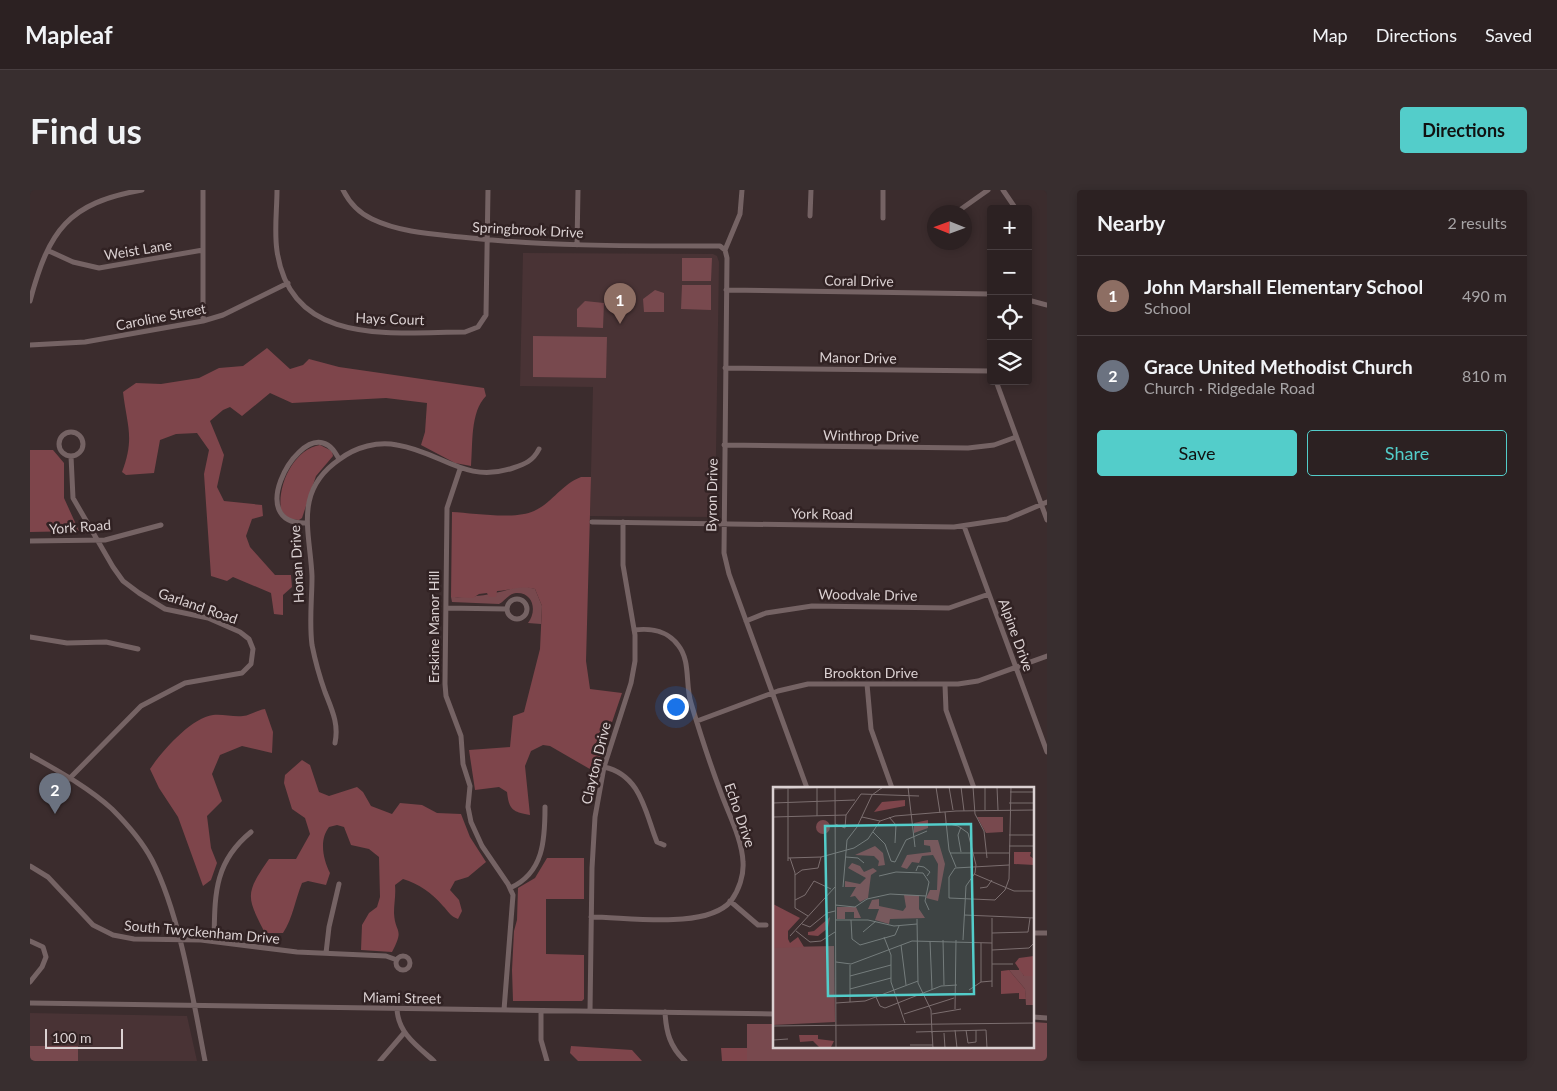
<!DOCTYPE html>
<meta charset="utf-8">
<style>
:root{--surface:#2c2122;--page:#382e2f;--text:#f1f3f6;--muted:#a6a3a5;--line:#483e40;--accent:#53cdca}
body{margin:0;font-family:Lato,sans-serif;background:var(--page);color:var(--text)}
.controls{position:absolute;right:15px;top:15px;display:grid;overflow:hidden;border-radius:5px;box-shadow:0 2px 8px #0003}
.controls button{width:45px;height:45px;display:grid;place-items:center;padding:0;border:0;border-bottom:1px solid var(--line);background:var(--surface);color:var(--text);font:25px sans-serif}
.compass{position:absolute;left:897px;top:15px;width:45px;height:45px;border-radius:50%;background:var(--surface);box-shadow:0 2px 8px #0003;rotate:271deg}
.scale{position:absolute;left:15px;bottom:12px;width:78px;box-sizing:border-box;padding-left:5px;border:2px solid #dbd1d2;border-top:0;font-size:14px;line-height:18px;white-space:nowrap;color:#dbd1d2;-webkit-text-stroke:4px #312223;paint-order:stroke}
.you{position:absolute;left:645px;top:516px;width:18px;height:18px;margin:-12px;border:4px solid #fff;border-radius:50%;background:#1a73e8;box-shadow:0 0 0 8px #1a73e833}
.badge{display:grid;place-items:center;width:32px;height:32px;border-radius:50%;background:var(--accent);color:#fff;font-size:16px;font-weight:700}
.pin{position:absolute;translate:-50% -41px;filter:drop-shadow(0 1px 2px #0008)}
.pin::after{content:'';position:absolute;top:26px;width:18px;height:15px;background:inherit;clip-path:polygon(0 0,100% 0,50% 100%)}
.list{margin:0;padding:0;list-style:none}
h2{display:flex;justify-content:space-between;align-items:center;height:65px;margin:0;padding:0 20px;font-size:21px}
h2 small{font-size:16px;font-weight:400;color:var(--muted)}
.list li{display:grid;grid-template-columns:32px 1fr auto;gap:15px;align-items:center;box-sizing:border-box;height:80px;padding:0 20px;border-top:1px solid var(--line)}
.list b{display:block;font-size:19px;white-space:nowrap}
.list p{margin:0;font-size:16px;white-space:nowrap;color:var(--muted)}
.list em{font-size:16px;font-style:normal;color:var(--muted)}
.actions{display:flex;gap:10px;padding:15px 20px}
.actions a{flex:1;padding:11px 0;border:1px solid var(--accent);border-radius:5px;text-align:center;font-size:18px;color:var(--accent)}
.actions .main{background:var(--accent);color:#111}
.icon{flex:none;width:28px;height:28px;fill:none;stroke:currentColor;stroke-width:2;stroke-linecap:round;stroke-linejoin:round}
.map{position:relative;flex:none;width:1017px;height:871px;overflow:hidden;border-radius:5px}
header{display:flex;align-items:center;gap:30px;box-sizing:border-box;height:70px;padding:0 25px;background:var(--surface);border-bottom:1px solid var(--line)}
header strong{font-size:24px}
nav{display:flex;gap:28px;margin-inline-start:auto;font-size:18px}
.intro{display:flex;align-items:center;justify-content:space-between;box-sizing:border-box;height:120px;padding:0 30px}
h1{margin:0;font-size:35px}
.button{padding:12px 22px;border-radius:5px;background:var(--accent);color:#111;font-size:18px;font-weight:700}
main{display:flex;gap:30px;padding:0 30px}
aside{flex:1;background:var(--surface);border-radius:5px;box-shadow:0 2px 8px #0003}
.map>svg:first-child{display:block}
</style>
<header>
<strong>Mapleaf</strong>
<nav><a>Map</a><a>Directions</a><a>Saved</a></nav>
</header>
<div class="intro"><h1>Find us</h1><a class="button">Directions</a></div>
<main>
<div class="map">
<svg width="1017" height="871" viewBox="0 0 1017 871">
<rect width="100%" height="100%" fill="#3b2c2d"/>
<path fill="#493335" d="M493 63 683 64 687 66 689 72 685 327 560 326 563 197 490 196Z
M0 823 157 826 167 871H0Z"/>
<path fill="#78494e" d="M652 68H682L681 91H652Z
M652 95H681V120L651 119Z
M625 100 634 103V122H614L613 109Z
M555 111 574 113 573 138 547 137V119Z
M503 146 577 147 576 188 503 187Z
M490 395 505 399 512 416 511 434 498 433C507 422 504 402 486 403 478 404 475 411 469 414L422 412 421 407C441 408 471 404 490 395Z
M1003 832 1017 833V871H717V834H744V857H1003Z
M0 856H48V871H0Z"/>
<path fill="#7e454b" d="M237 158 260 179 273 175 279 169 309 177 454 198 456 206C440 222 443 254 441 276L425 273 391 255 395 242 397 213 356 208 262 213 240 203 212 226 200 217 193 220 180 231 194 265 187 297 194 311 232 315 233 326 222 329 216 346 220 357 245 385H261L262 397 253 405V425L244 424 241 403 203 387 197 391 181 386 174 284 179 260 167 243 146 244 130 250 124 283 96 285 92 282C105 248 97 236 93 202L106 193 131 194 169 188 189 178 213 176Z
M290 255 302 261 303 266 286 286 272 328 269 330 258 329 251 320C247 295 264 259 290 255Z
M0 260H23L34 273V308L49 341 0 342Z
M551 287H561L556 471 560 499 592 503 565 582 520 556 513 555 501 561 495 576 500 625C483 622 479 620 477 602L469 597 445 600 439 560 480 557 483 526 494 522 510 459 512 416 505 399C487 395 484 400 467 401L466 407H459L457 403 449 404 443 408 421 407 422 322C443 323 485 330 504 321 522 313 532 294 551 287Z
M235 519 243 542 242 563 212 556 190 565 182 584 192 611 177 626 181 658 187 673 181 690 173 696 148 627 129 598 120 579C131 562 162 527 183 525 193 524 203 527 213 526 221 525 227 520 235 519Z
M272 570 280 575 289 602 299 606 327 597 333 602 341 616 362 624 370 613 392 615 407 623 431 624 440 647 456 672 438 687 425 691 420 700 429 710 432 721 428 729C420 726 418 721 413 716 402 703 389 694 373 689L365 695C366 705 364 713 364 723 365 744 375 737 362 762L331 760 332 735 339 723 347 717 350 707 349 667 339 659 321 655 314 637 307 635 299 637C289 650 293 669 300 683L296 695 278 691 272 693C265 710 263 728 253 743H235C216 706 215 704 239 669H266L280 644 275 628 262 619 254 593 255 585Z
M517 668H554V709H516V764L554 765V809L552 811H483L482 780 484 741 487 730 488 698 505 688Z
M541 856 602 860 612 871H548L540 863Z
M691 858H717V871H692Z"/>
<g fill="none" stroke-linecap="round" stroke-linejoin="round">
<path stroke="#756364" stroke-width="5" d="M247 0C247 20 244 41 247 61 261 158 364 142 435 142L448 137 456 125 458 0
M313 0C319 12 329 23 342 29 369 42 401 44 431 47 512 56 594 56 677 56H690L695 60
M712 0 710 24 695 60 697 68 694 363 699 384 777 598
M973 0 986 19
M927 22 958 0
M780 26 781 0
M853 28V0
M547 55 548 0
M19 61 43 72 69 78 173 60
M696 100 961 104
M998 110 1017 115
M0 111C19 40 38 13 112 0
M173 131V0
M0 155 55 152 173 131 193 125 258 93
M695 178 961 181
M966 191 1017 330
M29 254a12 12 0 1 1 24 0a12 12 0 1 1-24 0Z
M694 255 938 258 964 255 986 247
M430 279 417 318 415 494 416 506 431 546 433 574 440 596 438 617 441 632 452 656 478 694 483 705 474 820
M562 332 924 337 977 329 1017 312
M276 333C216 335 263 244 293 253 301 255 305 262 309 269
M934 336 1017 562
M0 351 75 350 131 335
M477 419a10 10 0 1 1 20 0a10 10 0 1 1-20 0Z
M416 418 477 419
M716 431 736 423 782 416 919 418 959 404
M0 447 37 453 76 452 108 459
M837 494 841 539 862 598
M915 495 916 520 944 598
M667 531 748 501 778 494H928L948 491 1017 466
M305 553C309 534 302 520 295 502 290 488 285 470 282 455 279 432 282 409 282 386 280 341 263 301 310 269 326 257 348 251 367 255 412 262 434 294 483 278 495 274 503 271 509 259
M0 565C28 581 58 597 82 619 97 634 112 651 122 670 150 725 163 809 175 871
M574 577C611 585 615 622 627 652L634 655
M39 589 111 516 155 493 212 483 221 474 223 459 219 449 210 442 178 428 135 419 109 403 93 391 83 377 43 308 41 266
M0 676 18 687 63 735 83 745 104 749 171 750 267 762 356 766 367 770
M480 698C514 683 515 649 515 617
M700 711 728 735H736
M561 727C598 727 676 740 701 711 709 700 714 685 713 672 712 649 699 625 691 603 680 574 670 543 661 513 655 494 661 471 648 455 637 440 621 438 604 440
M1003 743H1017
M0 751 13 757 16 767 12 777 0 792
M184 751C185 706 183 673 221 642
M296 763 299 737 309 694
M366 773a7 7 0 1 1 14 0a7 7 0 1 1-14 0Z
M0 813 744 824
M367 819C368 843 387 856 404 871
M511 821V850L517 871
M560 821 562 678 565 627 574 577 601 493 605 471V445L593 375V332
M635 822C636 842 640 857 655 871
M1003 827 1017 828
M350 871 374 843"/>
</g>
<g text-anchor="middle" stroke-width="5" stroke-linejoin="round" paint-order="stroke">
<g font-size="14" fill="#dbd1d2" stroke="#312223">
<text transform="translate(498 40) rotate(3)" y="5">Springbrook Drive</text>
<text transform="translate(108 60) rotate(-9)" y="5">Weist Lane</text>
<text transform="translate(829 91) rotate(1)" y="5">Coral Drive</text>
<text transform="translate(131 127) rotate(-11)" y="5">Caroline Street</text>
<text transform="translate(360 129) rotate(2)" y="5">Hays Court</text>
<text transform="translate(828 168) rotate(1)" y="5">Manor Drive</text>
<text transform="translate(841 246) rotate(1)" y="5">Winthrop Drive</text>
<text transform="translate(682 305) rotate(-89)" y="5">Byron Drive</text>
<text transform="translate(792 324) rotate(1)" y="5">York Road</text>
<text transform="translate(50 337) rotate(-4)" y="5">York Road</text>
<text transform="translate(267 374) rotate(-93)" y="5">Honan Drive</text>
<text transform="translate(838 405) rotate(1)" y="5">Woodvale Drive</text>
<text transform="translate(168 416) rotate(19)" y="5">Garland Road</text>
<text transform="translate(404 437) rotate(-90)" y="5">Erskine Manor Hill</text>
<text transform="translate(986 445) rotate(70)" y="5">Alpine Drive</text>
<text x="841" y="488">Brookton Drive</text>
<text transform="translate(566 573) rotate(-76)" y="5">Clayton Drive</text>
<text transform="translate(710 625) rotate(71)" y="5">Echo Drive</text>
<text transform="translate(172 742) rotate(5)" y="5">South Twyckenham Drive</text>
<text transform="translate(372 808) rotate(1)" y="5">Miami Street</text>
</g>
</g>
<g transform="translate(743 597)">
<rect width="261" height="261" fill="#3b2c2d"/>
<path d="M204 30H230V45L213 46ZM43 40a7 7 0 1 1 14 0a7 7 0 1 1-14 0ZM12 146 14 160 61 159 62 235 0 238V160L3 153ZM246 179 251 189H261V218H253L252 202 236 183H246Z" fill="#78494e"/>
<path d="M132 13V19L101 25 109 15ZM155 33V41L141 46V36ZM151 53H165L172 77 165 114 153 111 157 103H164L165 77 160 68 149 69 146 76 139 75 134 82 128 80 134 68 158 65 157 59 151 58ZM102 59 110 66 112 78 105 79 106 74 101 69 82 68ZM241 65H258L257 69 261 72V78L241 77ZM79 76 87 79 91 85 100 81 104 84 98 88 95 111 87 115 82 109 77 110 83 100H72V94L87 97 93 91 75 81ZM131 108H146V122L152 131 117 132 116 137 102 133 106 122H95L99 113 106 112V119L130 124 133 120ZM0 117 27 131 15 144V152L17 156 25 150 31 160 0 161ZM64 120H83L88 131H81V125H72V132H64ZM57 130 55 141 45 149 35 148V145L41 144ZM261 169V189H251L242 176 246 171ZM236 183 252 202 253 212H246V206L228 207V184ZM26 248H45V252L61 254 58 260H46L40 254 27 255Z" fill="#7e454b"/>
<path fill="none" stroke="#7b6e6f" stroke-width="1" d="M15 0V74M44 0V29M62 0 63 261M135 0 142 60M163 0 167 26M176 0 180 23M188 0 191 24M200 0 202 27 211 44 214 71M212 0V23M224 0 225 23M0 2 59 0M237 5H262M0 16 82 13M236 16H262M172 25 176 63 183 80M0 30 73 28 88 7 146 9M89 30 107 34M116 30 123 38 122 56M172 36 185 39 195 46 203 78 202 86 193 99 190 153M62 37 72 41 73 28M188 40 185 48 188 65M100 45 112 57 118 74 122 75 133 53 154 44M236 48H262M236 59H262M177 66H236M73 70 85 71 91 76M15 71 48 70 81 61 95 52 107 34 122 29 183 24 262 23M17 71 22 86V121L35 129M236 78 182 81 176 90V111L222 113 232 103 236 92 238 0M143 84 145 79 151 80 157 85 154 89M201 87 241 104H262M22 88 29 83 45 81 48 70M106 89 123 85 150 86 156 95 152 114 156 123M70 100 74 53 84 40 99 8 110 0M207 101 214 100 219 93M22 113 32 108 41 94 58 102M62 118 82 120 94 112 117 107 153 109M191 128 262 131M144 132 145 196 158 223 159 246M62 133H95L121 139 144 137M78 133 79 152 87 158 122 148 126 139M29 137 37 140 54 126 62 124M23 144 37 155 48 154 62 145M90 145 103 134M219 146 255 145 257 131M17 149 62 100M111 150 118 168V195L132 236M170 153 171 198M157 154 159 202M208 156V195M128 158 133 198M219 163 256 161 262 155M63 175 78 177 139 154 219 156M219 177H240M77 189 118 178M219 200V131M77 202 118 191M196 203 208 195 219 194M103 210 107 219 112 221 168 199 184 198M77 215V178M63 216 92 214 145 194M182 222 183 153M131 227 181 211M159 227 188 222M0 239 262 236M182 243 184 261M193 243 195 256 203 255V243M213 243 214 261M143 245 213 243M159 245 160 261M171 246 172 261M0 253 15 252M137 258H160"/>
<path fill="#53cdca" fill-opacity="0.15" stroke="#53cdca" stroke-width="2.5" d="M198 37 201 207 55 209 52 39Z"/>
<rect width="261" height="261" fill="none" stroke="#dbd1d2" stroke-width="2.5"/>
</g>
</svg>
<div class="controls">
<button>+</button>
<button>−</button>
<button><svg class="icon" aria-label="locate" viewBox="0 0 24 24"><circle cx="12" cy="12" r="6"/><path d="M12 2v4M12 18v4M2 12h4M18 12h4"/></svg></button>
<button><svg class="icon" aria-label="layers" viewBox="0 0 24 24"><path d="M12 4l9 5-9 5-9-5zM3 14l9 5 9-5"/></svg></button>
</div>
<svg class="compass" viewBox="-18 -18 36 36"><path d="M0-13l5 13h-10z" fill="#e53935"/><path d="M0 13l5-13h-10z" fill="#a6a3a5"/></svg>
<div class="scale">100 m</div>
<div class="you"></div>
<div class="pin badge" style="left:590px;top:134px;background:#8d6e63">1</div>
<div class="pin badge" style="left:25px;top:624px;background:#6b7280">2</div>
</div>
<aside>
<h2>Nearby<small>2 results</small></h2>
<ul class="list">
<li><span class="badge" style="background:#8d6e63">1</span><div><b>John Marshall Elementary School</b><p>School</p></div><em>490 m</em></li>
<li><span class="badge" style="background:#6b7280">2</span><div><b>Grace United Methodist Church</b><p>Church · Ridgedale Road</p></div><em>810 m</em></li>
</ul>
<div class="actions"><a class="main">Save</a><a>Share</a></div>
</aside>
</main>
